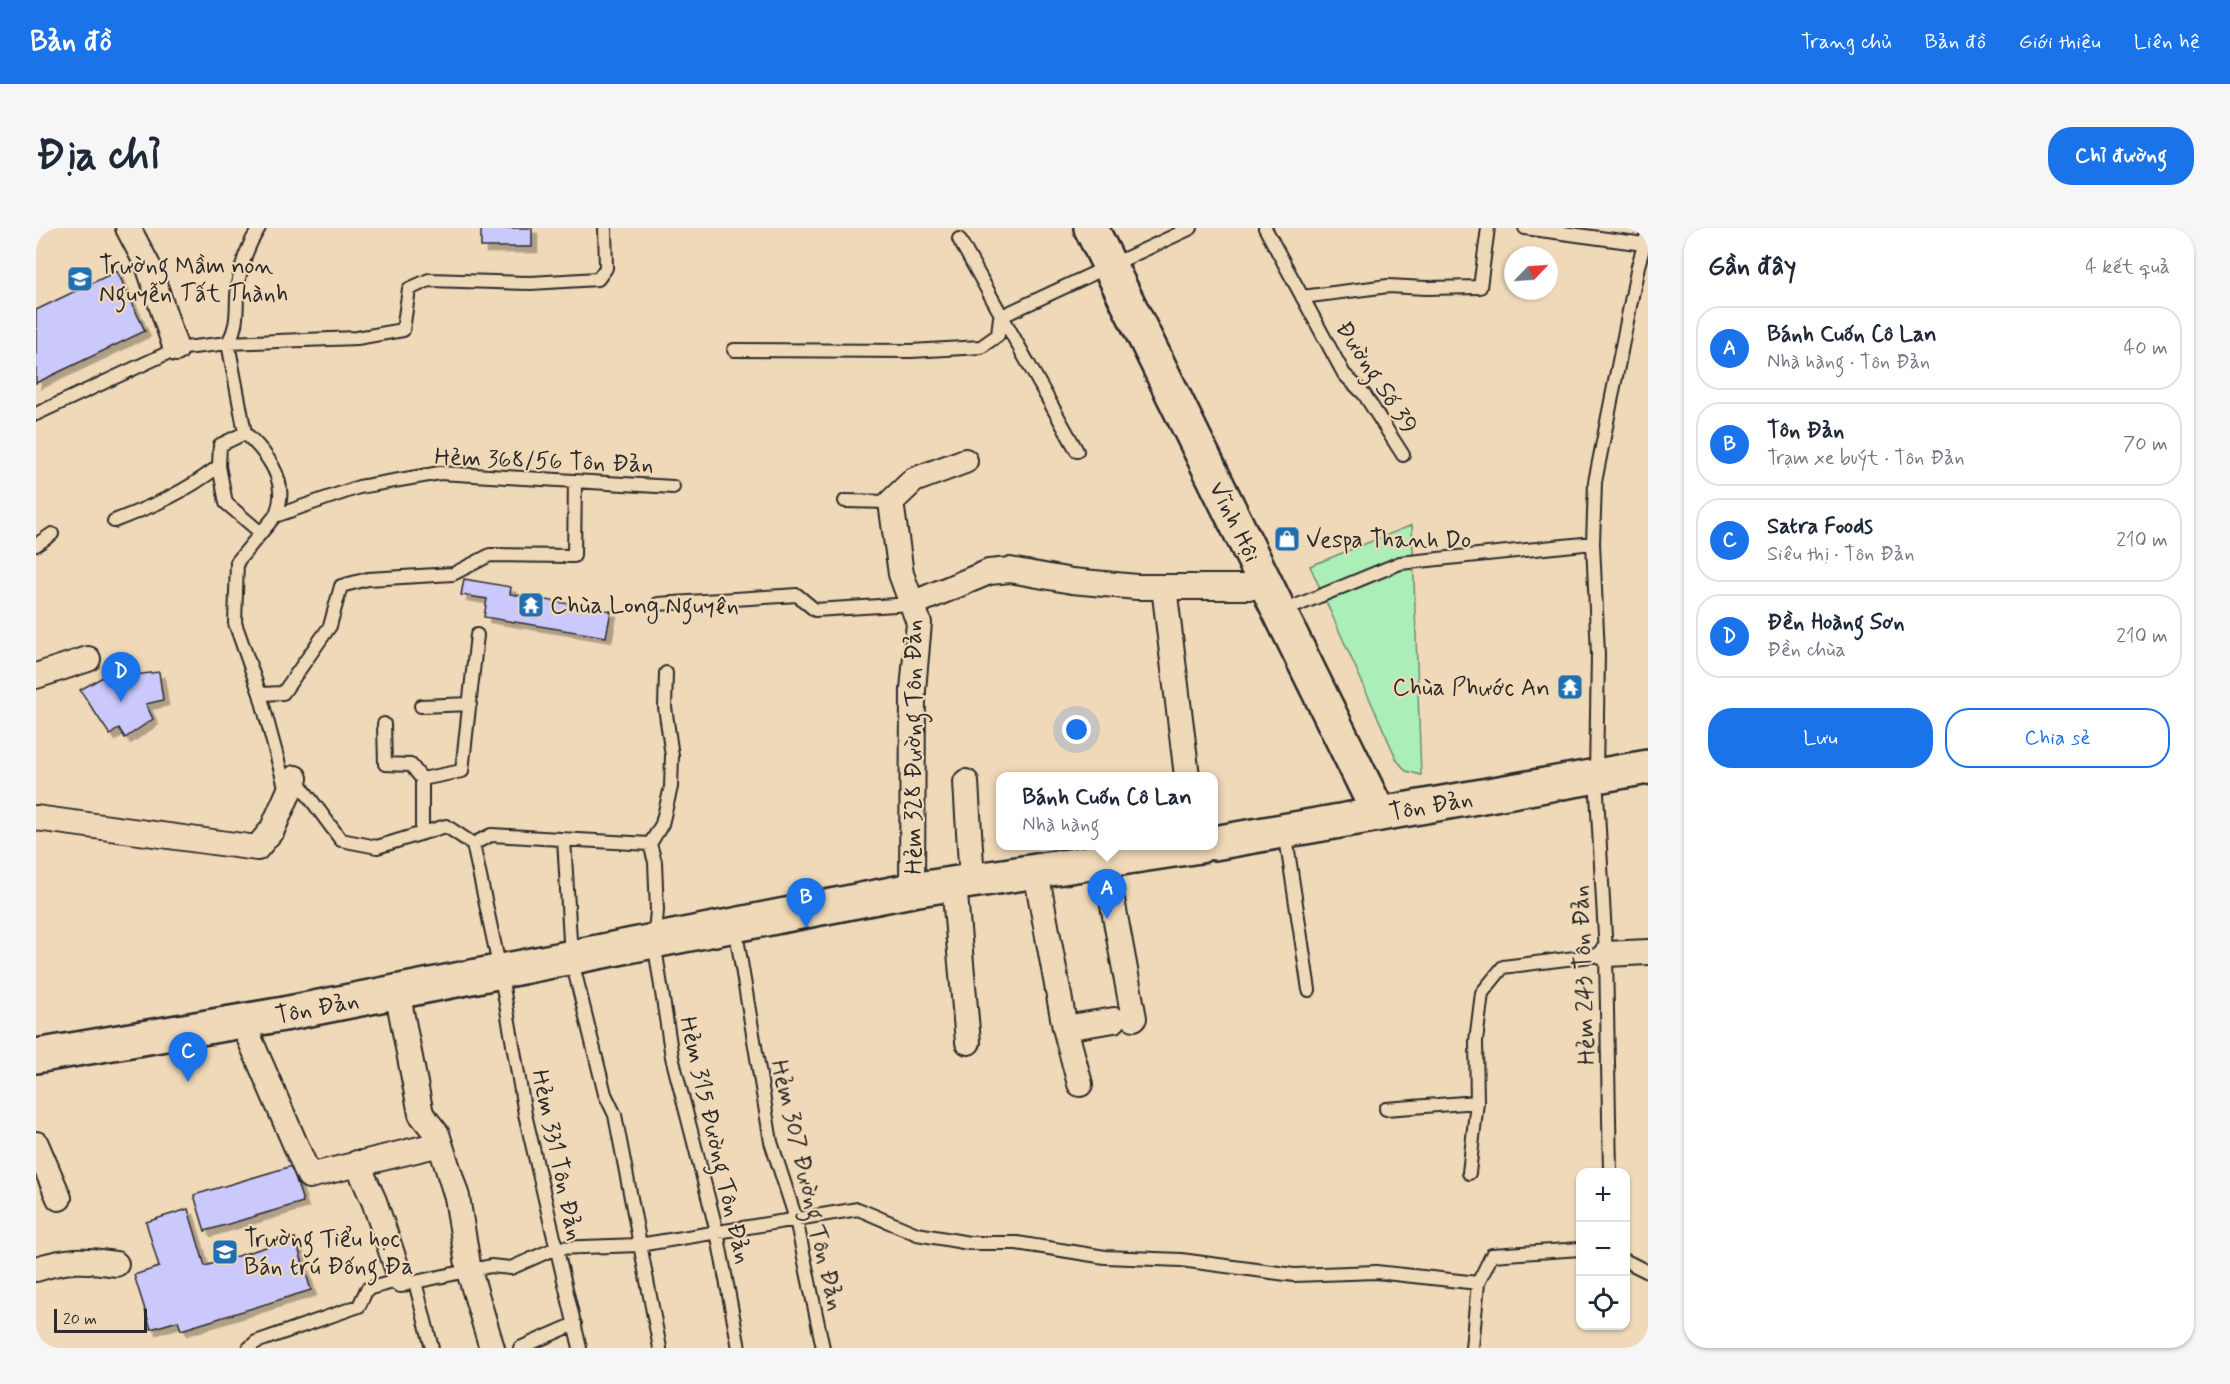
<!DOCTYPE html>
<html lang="vi">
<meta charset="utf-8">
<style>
:root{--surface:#fff;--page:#f6f6f7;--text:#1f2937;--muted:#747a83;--line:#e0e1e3;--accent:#1a73e8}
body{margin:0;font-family:Mynerve,sans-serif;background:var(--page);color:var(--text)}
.controls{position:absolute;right:18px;bottom:18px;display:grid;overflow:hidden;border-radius:12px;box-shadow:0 2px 4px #0004}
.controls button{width:54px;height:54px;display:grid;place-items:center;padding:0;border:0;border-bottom:2px solid var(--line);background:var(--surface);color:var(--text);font:30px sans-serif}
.compass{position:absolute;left:1468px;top:18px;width:54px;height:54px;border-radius:50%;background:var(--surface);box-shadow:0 2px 4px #0004;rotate:65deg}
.scale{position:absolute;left:18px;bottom:15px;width:93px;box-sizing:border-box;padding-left:6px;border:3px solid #2b2b2b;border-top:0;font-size:16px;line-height:21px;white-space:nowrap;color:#2b2b2b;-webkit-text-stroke:4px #f0d9b8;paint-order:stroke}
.you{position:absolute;left:1041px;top:502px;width:21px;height:21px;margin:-15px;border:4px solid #fff;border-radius:50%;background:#1a73e8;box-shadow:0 0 0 9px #1a73e833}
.badge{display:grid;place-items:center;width:39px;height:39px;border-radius:50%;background:var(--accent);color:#fff;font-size:20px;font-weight:700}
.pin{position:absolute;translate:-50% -50px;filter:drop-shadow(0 2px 3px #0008)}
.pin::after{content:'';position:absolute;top:32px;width:21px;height:18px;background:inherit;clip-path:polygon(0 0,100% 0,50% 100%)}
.popup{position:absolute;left:960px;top:544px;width:222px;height:78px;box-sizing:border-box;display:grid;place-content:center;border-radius:12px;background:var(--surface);filter:drop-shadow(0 2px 4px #0005);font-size:20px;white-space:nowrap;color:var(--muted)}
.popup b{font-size:22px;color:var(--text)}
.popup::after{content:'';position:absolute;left:50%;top:100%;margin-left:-12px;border:12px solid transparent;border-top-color:var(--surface)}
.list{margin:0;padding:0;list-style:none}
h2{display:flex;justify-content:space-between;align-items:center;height:78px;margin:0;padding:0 24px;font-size:26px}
h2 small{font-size:20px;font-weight:400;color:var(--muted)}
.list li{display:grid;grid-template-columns:39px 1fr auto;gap:18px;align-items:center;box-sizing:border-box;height:84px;margin:0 12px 12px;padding:0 12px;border:2px solid var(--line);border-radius:24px}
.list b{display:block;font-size:22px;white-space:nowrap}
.list p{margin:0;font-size:20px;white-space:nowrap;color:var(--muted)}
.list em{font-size:20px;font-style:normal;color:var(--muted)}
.actions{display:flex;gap:12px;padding:18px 24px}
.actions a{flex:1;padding:14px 0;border:2px solid var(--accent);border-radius:24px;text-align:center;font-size:21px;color:var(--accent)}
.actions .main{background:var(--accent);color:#fff}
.icon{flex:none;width:33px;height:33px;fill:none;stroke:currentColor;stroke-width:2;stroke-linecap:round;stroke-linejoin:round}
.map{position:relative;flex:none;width:1612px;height:1120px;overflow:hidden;border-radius:24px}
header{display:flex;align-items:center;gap:36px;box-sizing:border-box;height:84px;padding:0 30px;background:var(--accent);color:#fff}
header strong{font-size:28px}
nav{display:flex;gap:33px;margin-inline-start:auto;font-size:21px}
.intro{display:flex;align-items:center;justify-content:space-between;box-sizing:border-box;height:144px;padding:0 36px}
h1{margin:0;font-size:42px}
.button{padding:15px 27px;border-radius:24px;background:var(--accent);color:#fff;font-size:21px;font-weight:700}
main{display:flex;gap:36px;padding:0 36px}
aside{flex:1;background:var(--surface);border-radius:24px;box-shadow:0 2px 4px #0004}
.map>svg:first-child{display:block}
</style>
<header>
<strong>Bản đồ</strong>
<nav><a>Trang chủ</a><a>Bản đồ</a><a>Giới thiệu</a><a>Liên hệ</a></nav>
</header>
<div class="intro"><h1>Địa chỉ</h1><a class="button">Chỉ đường</a></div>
<main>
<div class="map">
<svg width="1612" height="1120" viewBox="0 0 1612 1120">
<defs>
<filter id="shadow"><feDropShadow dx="5.5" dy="5.5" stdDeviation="0" flood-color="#0004"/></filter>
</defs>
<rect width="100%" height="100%" fill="#f0d9b8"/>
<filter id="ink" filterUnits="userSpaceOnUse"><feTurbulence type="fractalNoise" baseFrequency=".0167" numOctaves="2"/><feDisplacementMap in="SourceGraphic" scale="12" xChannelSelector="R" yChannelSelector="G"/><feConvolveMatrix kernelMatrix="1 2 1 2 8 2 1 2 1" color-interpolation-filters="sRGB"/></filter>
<g filter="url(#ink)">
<path fill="#aceeb8" stroke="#6c8c72" stroke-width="1.5" d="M1376 297 1385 547 1370 543 1361 532 1274 338Z"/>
<path fill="#cbc8fb" stroke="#2b2b2b" stroke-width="1.5" filter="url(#shadow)" d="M445 0H496V19H445Z
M81 43 109 103 0 155V82Z
M428 351 475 359 474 366 575 383 570 409 448 389 451 371 425 367Z
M84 439 89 448 123 444 127 472 110 476 117 491 89 510 83 500 74 507 44 462Z
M256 938 267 974 169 1003 158 967Z
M152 981 169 1038 259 1010 275 1062 145 1102 142 1093 115 1101 98 1047 123 1039 110 994Z"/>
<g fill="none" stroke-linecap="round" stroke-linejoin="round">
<defs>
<path id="lane" d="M1229 0 1308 146 1328 166 1367 227
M1489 0 1608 16
M923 11 1041 223
M1266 69 1352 58 1390 60 1444 59 1452 0
M698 122 875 123 945 119 962 107 964 89 1155 0
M0 186 140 121 192 115 321 110 367 102 373 61 393 52 495 55 562 51 570 40 569 0
M209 205C232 226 255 256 239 288
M183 238 190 275 225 305
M809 273 855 274
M78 293C119 277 148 265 183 238L184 217 209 205 192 115C204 94 199 80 202 56 205 36 212 17 223 0
M0 317 16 306
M622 376 761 367 779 382 876 376
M1245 384 1364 335 1557 315
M630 445 629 479 636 528 635 559 626 596 614 616 619 634 621 683 618 713 636 829 681 1004 703 1120
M224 466 247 465 294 398 305 358 332 351 417 346 454 327 538 328 539 253
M385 478 434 476
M348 496 349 536 375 537 386 551
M1249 603 1273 762
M386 605V551L426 543 441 407
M528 611 535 729 569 866 579 887 624 1120
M437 616 455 607 614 616
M699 698 735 914 760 991 787 1120
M1350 881 1441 874
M1574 944 1570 726 1560 548 1562 427 1557 315 1559 254 1602 38 1612 3
M1433 945 1441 874 1440 813 1446 765 1467 739 1570 726
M1590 1033 1612 1044
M379 1054 396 1120
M213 1120 220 1114 323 1078 331 1061 365 1052 379 1054 455 1038 475 1040 520 1020 603 1017 822 981 881 1006 933 1015H981L1069 1029 1145 1032 1258 1047 1340 1044 1442 1055
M484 1120 539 1096
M544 1120 489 886 464 742 437 616 410 598 341 619 305 612 259 550 248 555 224 466 199 395 201 334 239 288 323 259 404 245 637 259
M1436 1120 1442 1055 1456 1027 1544 1021"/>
<path id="street" d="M92 0 113 40 140 121
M1128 359 1151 548
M876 376 953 344 974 342 1036 353 1101 359H1231
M0 448 52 431
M930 554 936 653
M0 590 221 620 236 602 259 550
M1069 634 1098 790
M1000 644 1029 800 1078 792
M918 656 932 814
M876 662 877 462 883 395 865 346 855 274 878 252 929 233
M1570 726 1612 724
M361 763 385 886 401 906 421 969 433 1043 456 1120
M206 793 273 948 404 916
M1029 800 1044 856
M0 916 23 970
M321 935 338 973 365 1052
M0 1041C31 1031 48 1031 80 1036"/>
<g id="secondary">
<path id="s1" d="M1055 0 1343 586"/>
<path id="s2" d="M1178 615 1612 539"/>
<path id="s3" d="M0 828 248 786 876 662 1164 618"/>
</g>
</defs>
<use href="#lane" stroke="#2b2b2b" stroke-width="16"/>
<use href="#street" stroke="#2b2b2b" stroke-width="28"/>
<use href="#secondary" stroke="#2b2b2b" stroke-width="38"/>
<use href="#lane" stroke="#f0d9b8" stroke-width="12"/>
<use href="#street" stroke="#f0d9b8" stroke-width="24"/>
<use href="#secondary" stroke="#f0d9b8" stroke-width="33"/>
</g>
</g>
<defs>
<symbol id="school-square" viewBox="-11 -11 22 22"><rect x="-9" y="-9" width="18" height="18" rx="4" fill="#1f6fb2" stroke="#f0d9b8"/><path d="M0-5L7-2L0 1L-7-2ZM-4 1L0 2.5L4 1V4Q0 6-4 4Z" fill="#fff"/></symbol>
<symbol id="shop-square" viewBox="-11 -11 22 22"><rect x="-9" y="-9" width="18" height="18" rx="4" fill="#1f6fb2" stroke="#f0d9b8"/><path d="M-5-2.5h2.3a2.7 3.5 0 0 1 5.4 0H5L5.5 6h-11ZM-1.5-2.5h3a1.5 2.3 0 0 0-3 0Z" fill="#fff"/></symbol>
<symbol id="temple-square" viewBox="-11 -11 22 22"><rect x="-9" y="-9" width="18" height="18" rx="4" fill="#1f6fb2" stroke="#f0d9b8"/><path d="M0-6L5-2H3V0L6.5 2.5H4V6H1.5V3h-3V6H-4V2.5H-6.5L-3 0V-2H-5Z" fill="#fff"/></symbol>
</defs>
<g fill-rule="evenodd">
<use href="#school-square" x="29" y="36" width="30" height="30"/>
<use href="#shop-square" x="1236" y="296" width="30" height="30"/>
<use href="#temple-square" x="480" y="362" width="30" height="30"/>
<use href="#temple-square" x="1519" y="444" width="30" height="30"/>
<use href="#school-square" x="174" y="1009" width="30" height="30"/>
</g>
<g text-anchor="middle" stroke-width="4.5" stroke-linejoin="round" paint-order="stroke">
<g font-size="24" fill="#2b2b2b" stroke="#f0d9b8" text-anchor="start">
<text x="63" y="45">Trường Mầm non<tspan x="63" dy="28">Nguyễn Tất Thành</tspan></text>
<text x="1270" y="319">Vespa Thanh Do</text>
<text x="514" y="385">Chùa Long Nguyên</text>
<text x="1514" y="467" text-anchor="end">Chùa Phước An</text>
<text x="208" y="1018">Trường Tiểu học<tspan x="208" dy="28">Bán trú Đống Đa</tspan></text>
</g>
<g font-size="24" fill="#2b2b2b" stroke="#f0d9b8">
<text transform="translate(1341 149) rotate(57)" y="8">Đường Số 39</text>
<text transform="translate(508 232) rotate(2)" y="8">Hẻm 368/56 Tôn Đản</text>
<text dy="8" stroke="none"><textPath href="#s1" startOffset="327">Vĩnh Hội</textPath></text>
<text transform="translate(877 519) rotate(-90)" y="8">Hẻm 328 Đường Tôn Đản</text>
<text dy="8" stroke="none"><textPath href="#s2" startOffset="220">Tôn Đản</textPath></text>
<text transform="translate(1547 747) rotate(-92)" y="8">Hẻm 243 Tôn Đản</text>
<text dy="8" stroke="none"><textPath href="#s3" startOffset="285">Tôn Đản</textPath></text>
<text transform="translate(680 912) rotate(77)" y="8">Hẻm 315 Đường Tôn Đản</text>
<text transform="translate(522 927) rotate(78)" y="8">Hẻm 331 Tôn Đản</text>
<text transform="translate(772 957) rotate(77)" y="8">Hẻm 307 Đường Tôn Đản</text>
</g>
</g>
</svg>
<div class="controls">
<button>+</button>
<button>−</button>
<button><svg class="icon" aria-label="locate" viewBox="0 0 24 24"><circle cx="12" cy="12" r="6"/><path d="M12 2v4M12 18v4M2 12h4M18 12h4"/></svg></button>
</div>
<svg class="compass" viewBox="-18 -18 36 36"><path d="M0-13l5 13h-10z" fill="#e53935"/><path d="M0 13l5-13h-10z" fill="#747a83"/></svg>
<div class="scale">20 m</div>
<div class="you"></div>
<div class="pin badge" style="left:1071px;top:691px">A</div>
<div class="popup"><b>Bánh Cuốn Cô Lan</b>Nhà hàng</div>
<div class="pin badge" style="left:770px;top:700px">B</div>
<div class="pin badge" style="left:152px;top:854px">C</div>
<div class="pin badge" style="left:85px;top:474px">D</div>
</div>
<aside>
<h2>Gần đây<small>4 kết quả</small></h2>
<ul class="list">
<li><span class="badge">A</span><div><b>Bánh Cuốn Cô Lan</b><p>Nhà hàng · Tôn Đản</p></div><em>40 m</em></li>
<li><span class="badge">B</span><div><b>Tôn Đản</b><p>Trạm xe buýt · Tôn Đản</p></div><em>70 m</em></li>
<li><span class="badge">C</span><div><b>Satra Foods</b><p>Siêu thị · Tôn Đản</p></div><em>210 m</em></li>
<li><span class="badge">D</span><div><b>Đền Hoàng Sơn</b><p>Đền chùa</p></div><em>210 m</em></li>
</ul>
<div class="actions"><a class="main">Lưu</a><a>Chia sẻ</a></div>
</aside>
</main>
